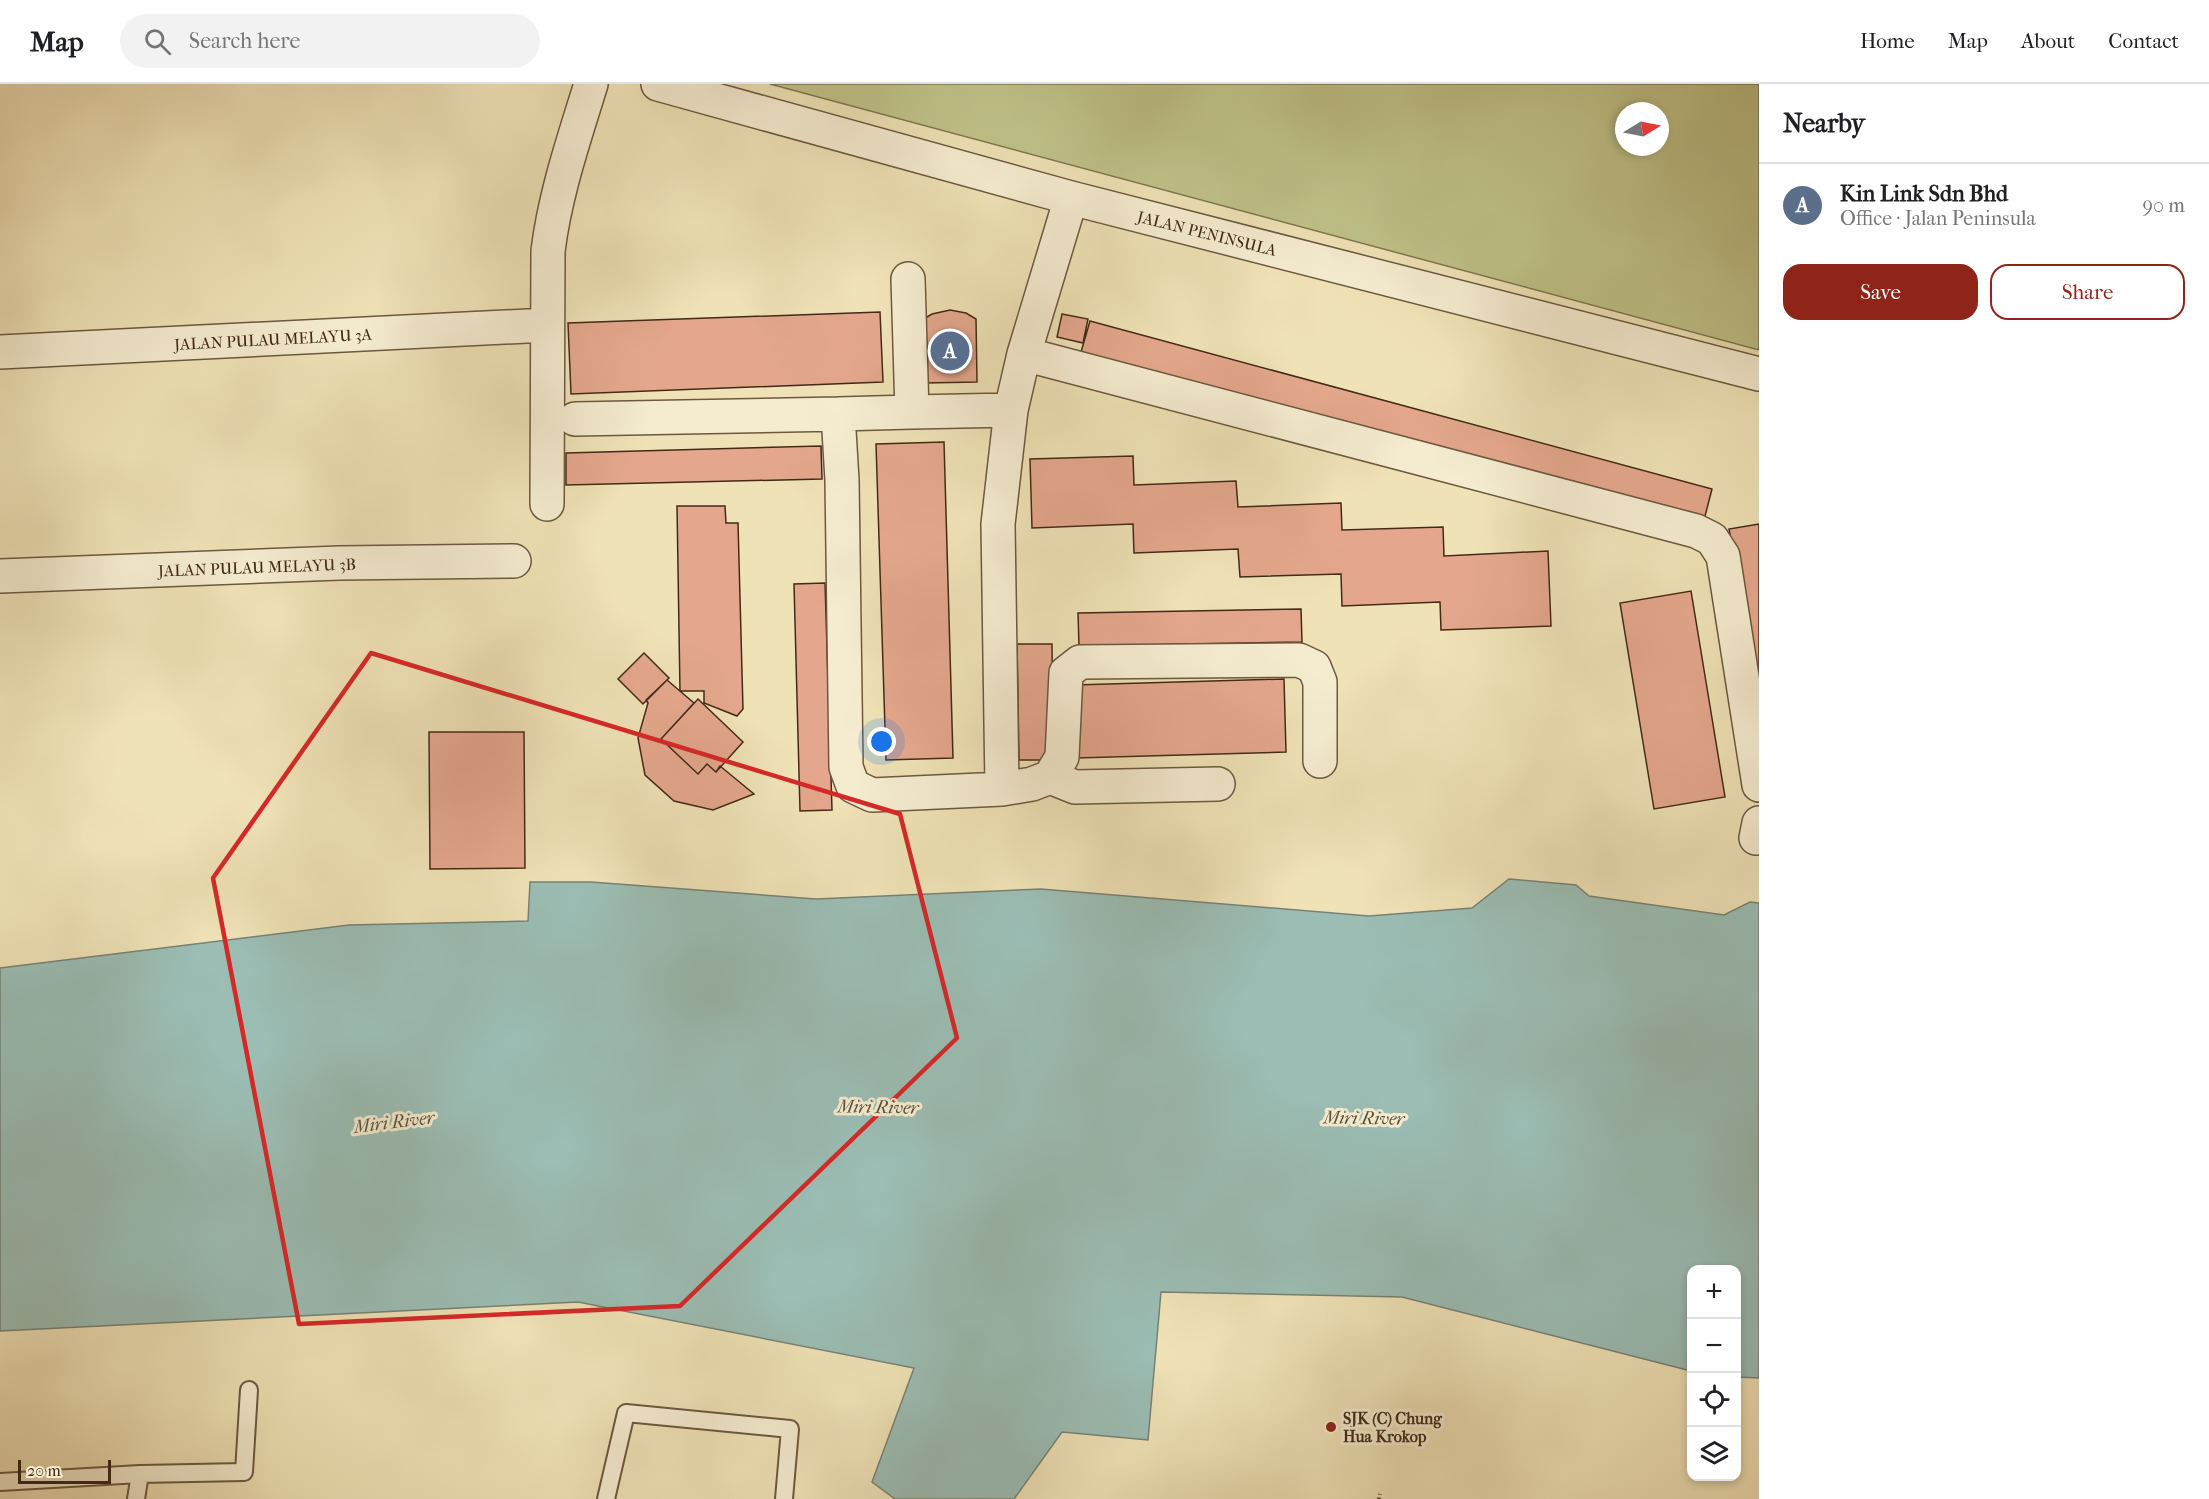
<!DOCTYPE html>
<meta charset="utf-8">
<style>
:root{--surface:#fff;--page:#f2f2f2;--text:#202124;--muted:#757577;--line:#e0e0e0;--accent:#8f2418}
body{margin:0;font-family:"IM FELL French Canon",serif;background:var(--page);color:var(--text)}
.controls{position:absolute;right:18px;bottom:18px;display:grid;overflow:hidden;border-radius:12px;box-shadow:0 3px 9px #0003}
.controls button{width:54px;height:54px;display:grid;place-items:center;padding:0;border:0;border-bottom:2px solid var(--line);background:var(--surface);color:var(--text);font:30px sans-serif}
.compass{position:absolute;left:1615px;top:18px;width:54px;height:54px;border-radius:50%;background:var(--surface);box-shadow:0 3px 9px #0003;rotate:80deg}
.scale{position:absolute;left:18px;bottom:15px;width:93px;box-sizing:border-box;padding-left:6px;border:3px solid #422a17;border-top:0;font-size:16px;line-height:21px;white-space:nowrap;color:#422a17;-webkit-text-stroke:4px #f5ecd0;paint-order:stroke}
.you{position:absolute;left:882px;top:658px;width:21px;height:21px;margin:-15px;border:4px solid #fff;border-radius:50%;background:#1a73e8;box-shadow:0 0 0 9px #1a73e833}
.badge{display:grid;place-items:center;width:39px;height:39px;border-radius:50%;background:var(--accent);color:#fff;font-size:20px;font-weight:700}
.pin{position:absolute;translate:-50% -50%;border:3px solid #fff;box-shadow:0 2px 6px #0006}
.list{margin:0;padding:0;list-style:none}
h2{display:flex;justify-content:space-between;align-items:center;height:78px;margin:0;padding:0 24px;font-size:26px}
h2 small{font-size:20px;font-weight:400;color:var(--muted)}
.list li{display:grid;grid-template-columns:39px 1fr auto;gap:18px;align-items:center;box-sizing:border-box;height:84px;padding:0 24px;border-top:2px solid var(--line)}
.list b{display:block;font-size:22px;white-space:nowrap}
.list p{margin:0;font-size:20px;white-space:nowrap;color:var(--muted)}
.list em{font-size:20px;font-style:normal;color:var(--muted)}
.actions{display:flex;gap:12px;padding:18px 24px}
.actions a{flex:1;padding:14px 0;border:2px solid var(--accent);border-radius:18px;text-align:center;font-size:21px;color:var(--accent)}
.actions .main{background:var(--accent);color:#fff}
.icon{flex:none;width:33px;height:33px;fill:none;stroke:currentColor;stroke-width:2;stroke-linecap:round;stroke-linejoin:round}
.map{position:relative;flex:none;width:1759px;height:1415px;overflow:hidden}
header{display:flex;align-items:center;gap:36px;box-sizing:border-box;height:84px;padding:0 30px;background:var(--surface);border-bottom:2px solid var(--line)}
header strong{font-size:28px}
nav{display:flex;gap:33px;margin-inline-start:auto;font-size:21px}
.search{width:420px;height:54px;background:var(--page);display:flex;align-items:center;gap:15px;box-sizing:border-box;padding:0 21px;border-radius:33px;color:var(--muted);font-size:22px}
main{display:flex}
aside{flex:1;background:var(--surface)}
.map>svg:first-child{display:block}
</style>
<header>
<strong>Map</strong>
<div class="search"><svg class="icon" aria-label="search" viewBox="0 0 24 24"><circle cx="10" cy="10" r="6"/><path d="M15 15l6 6"/></svg>Search here</div>
<nav><a>Home</a><a>Map</a><a>About</a><a>Contact</a></nav>
</header>
<main>
<div class="map">
<svg width="1759" height="1415" viewBox="0 0 1759 1415">
<rect width="100%" height="100%" fill="#efe2b6"/>
<filter id="stains"><feTurbulence type="fractalNoise" baseFrequency=".00333" numOctaves="4"/><feColorMatrix values="0 0 0 0 .2 0 0 0 0 .09 0 0 0 0 .02 0 0 0 .5 -.17"/></filter>
<radialGradient id="worn" r=".72"><stop offset=".6" stop-color="#630" stop-opacity="0"/><stop offset="1" stop-color="#630" stop-opacity=".3"/></radialGradient>
<path fill="#bfc289" stroke="#807650" stroke-width="1.5" fill-rule="evenodd" d="M770 0H1759V266ZM1624 27H1660V63H1624Z"/>
<path fill="#9bbdb4" stroke="#778275" stroke-width="1.5" d="M1509 795 1576 801 1589 812 1724 831 1750 818 1759 819V1294L1737 1293 1736 1186H1692L1691 1287 1402 1213 1161 1208 1148 1356 1062 1348 1014 1415H895L872 1398 914 1284 578 1218 0 1247V884L349 841 528 837 530 798H591L816 815 1041 805 1369 832 1472 824Z"/>
<path fill="#e4a78d" stroke="#422a17" stroke-width="1.5" d="M950 226 966 229 976 235 977 298 925 299 922 236 932 230Z
M880 228 883 298 571 310 568 239Z
M1062 230 1088 235 1083 259 1057 253Z
M1090 237 1712 405 1704 436 1081 268Z
M944 358 953 674 886 676 876 360Z
M821 362 822 395 566 401V369Z
M1133 372 1134 401 1236 397 1238 423 1341 419 1342 446 1443 443 1444 472 1548 467 1551 542 1441 546 1440 518 1342 522 1341 490 1240 493 1238 465 1134 469 1133 440 1032 444 1030 375Z
M677 422H725L726 439H738L743 625 737 632 704 619V607H680Z
M1759 440V611L1729 445Z
M825 499 832 726 800 727 794 500Z
M1691 507 1725 713 1654 725 1620 519Z
M1301 525 1302 558 1079 562 1078 529Z
M1017 560H1052L1053 676H1019Z
M644 569 669 594 643 620 618 595Z
M1284 595 1286 668 1076 674 1074 601Z
M667 596 694 619 661 655 698 690 707 680 716 688 720 682 754 710 713 726 674 717 645 691 638 654 648 619 646 616Z
M698 615 743 658 716 688 707 680 698 690 661 655Z
M429 648H524L525 784 430 785Z"/>
<g fill="none" stroke-linecap="round" stroke-linejoin="round">
<defs>
<path id="service" d="M0 1398 140 1390 244 1388 249 1306
M136 1415 140 1390
M606 1415 626 1329 790 1345 784 1415"/>
<path id="minor" d="M658 0 1071 114 1759 290
M908 195 912 328 1011 326
M0 268 547 241
M1024 270 1696 447 1712 455 1723 472 1759 701
M838 330 912 328
M575 335 838 330 842 396 846 683 853 702 872 711 1002 705 998 440 1011 326 1024 270 1071 114
M547 420 548 167C555 110 574 55 591 0
M0 492 339 479 514 477
M1050 693 1075 703 1218 700
M1002 705 1032 700 1050 693 1062 673 1066 589 1080 578 1299 576 1314 583 1320 598V677
M1756 754 1759 739"/>
</defs>
<use href="#service" stroke="#6d583f" stroke-width="20"/>
<use href="#minor" stroke="#6d583f" stroke-width="36"/>
<path stroke="#422a17" stroke-width="4" stroke-dasharray="1.5 3" stroke-linecap="butt" d="M1379 1415 1380 1410"/>
<use href="#service" stroke="#f5ecd0" stroke-width="16"/>
<use href="#minor" stroke="#f5ecd0" stroke-width="33"/>
</g>
<path fill="none" stroke="#d62828" stroke-width="4.5" stroke-linejoin="round" d="M371 569 900 730 957 954 680 1222 299 1240 213 794Z"/>
<circle fill="#8f2418" stroke="#f5ecd0" stroke-width="2" cx="1331" cy="1343" r="6"/>
<g text-anchor="middle" stroke-width="6" stroke-linejoin="round" paint-order="stroke">
<g font-size="16" fill="#422a17" stroke="#f5ecd0">
<text transform="translate(1207 149) rotate(14)" y="6">JALAN PENINSULA</text>
<text transform="translate(273 255) rotate(-3)" y="6">JALAN PULAU MELAYU 3A</text>
<text transform="translate(257 483) rotate(-2)" y="6">JALAN PULAU MELAYU 3B</text>
</g>
<g font-size="16" font-weight="bold" fill="#422a17" stroke="#f5ecd0" text-anchor="start">
<text x="1343" y="1340">SJK (C) Chung<tspan x="1343" dy="18">Hua Krokop</tspan></text>
</g>
<g font-size="18" font-style="italic" fill="#584f3e" stroke="#f5ecd0">
<text transform="translate(878 1023) rotate(1)" y="6">Miri River</text>
<text transform="translate(1364 1034) rotate(1)" y="6">Miri River</text>
<text transform="translate(394 1038) rotate(-7)" y="6">Miri River</text>
</g>
</g>
<rect width="100%" height="100%" filter="url(#stains)"/>
<rect width="100%" height="100%" fill="url(#worn)"/>
</svg>
<div class="controls">
<button>+</button>
<button>−</button>
<button><svg class="icon" aria-label="locate" viewBox="0 0 24 24"><circle cx="12" cy="12" r="6"/><path d="M12 2v4M12 18v4M2 12h4M18 12h4"/></svg></button>
<button><svg class="icon" aria-label="layers" viewBox="0 0 24 24"><path d="M12 4l9 5-9 5-9-5zM3 14l9 5 9-5"/></svg></button>
</div>
<svg class="compass" viewBox="-18 -18 36 36"><path d="M0-13l5 13h-10z" fill="#e53935"/><path d="M0 13l5-13h-10z" fill="#757577"/></svg>
<div class="scale">20 m</div>
<div class="you"></div>
<div class="pin badge" style="left:950px;top:267px;background:#5c6f8a">A</div>
</div>
<aside>
<h2>Nearby<small></small></h2>
<ul class="list">
<li><span class="badge" style="background:#5c6f8a">A</span><div><b>Kin Link Sdn Bhd</b><p>Office · Jalan Peninsula</p></div><em>90 m</em></li>
</ul>
<div class="actions"><a class="main">Save</a><a>Share</a></div>
</aside>
</main>
